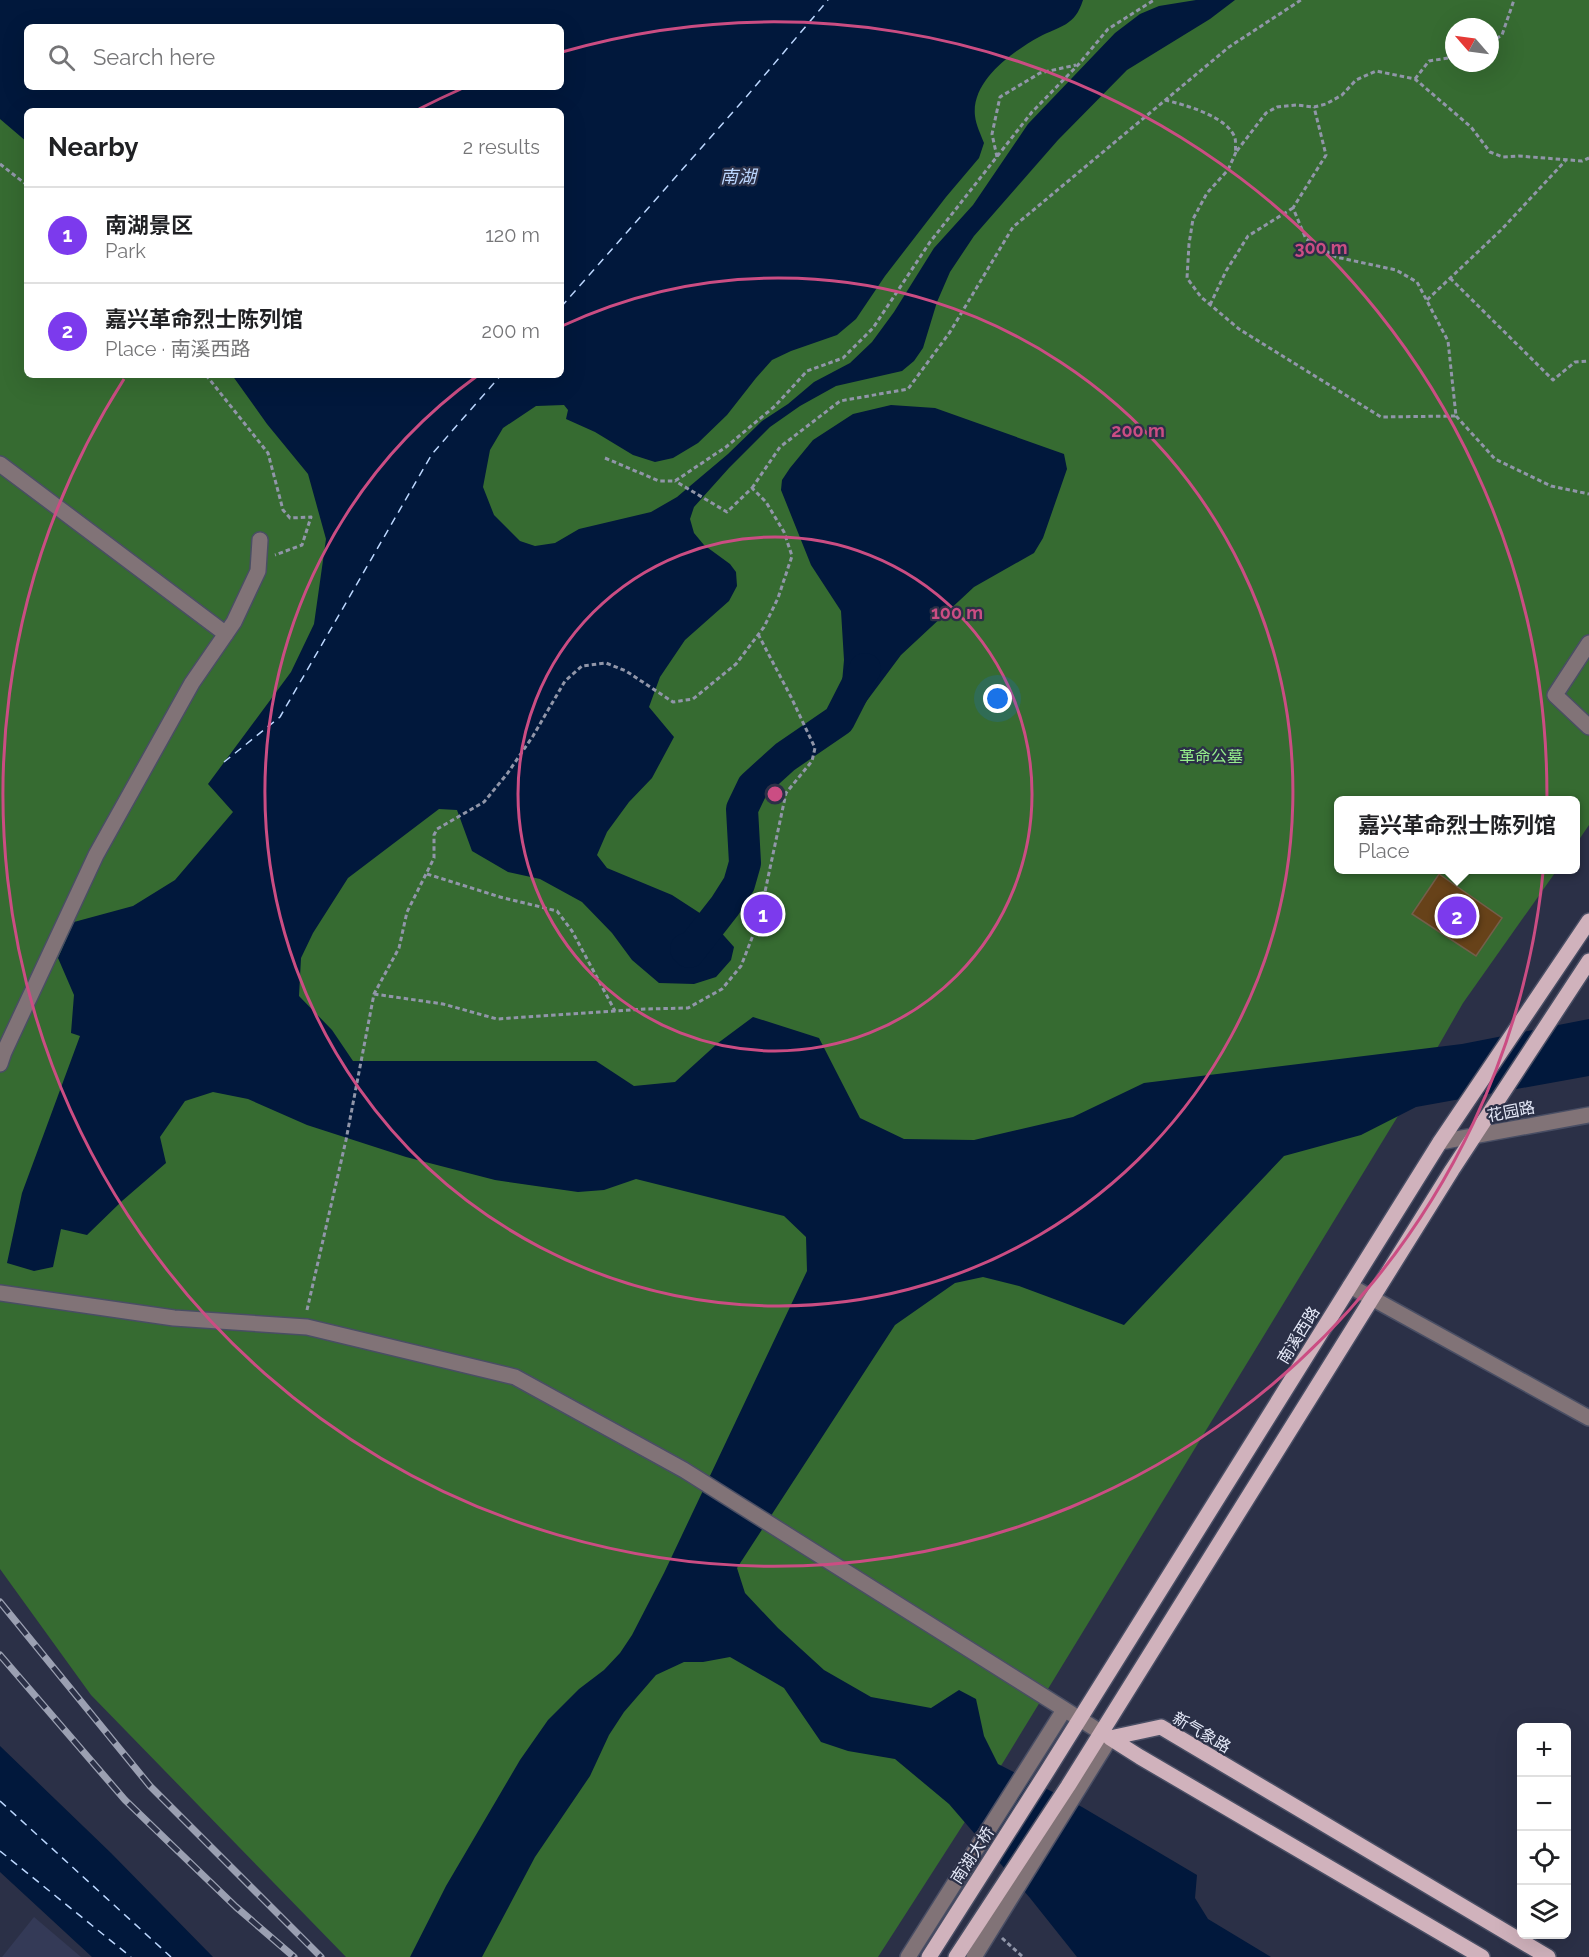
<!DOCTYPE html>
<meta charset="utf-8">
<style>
:root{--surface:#fff;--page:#f2f2f2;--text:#202124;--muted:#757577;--line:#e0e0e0;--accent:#7c3aed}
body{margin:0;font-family:Raleway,"Noto Sans SC",sans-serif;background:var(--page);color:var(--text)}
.controls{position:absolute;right:18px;bottom:18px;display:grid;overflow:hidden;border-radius:9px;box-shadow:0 6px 24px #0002}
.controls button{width:54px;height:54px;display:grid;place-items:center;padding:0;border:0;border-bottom:2px solid var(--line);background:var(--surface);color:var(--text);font:30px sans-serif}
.compass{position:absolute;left:1445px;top:18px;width:54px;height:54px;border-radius:50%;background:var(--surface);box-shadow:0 6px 24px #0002;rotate:298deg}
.you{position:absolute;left:998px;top:699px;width:21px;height:21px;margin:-15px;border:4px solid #fff;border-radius:50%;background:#1a73e8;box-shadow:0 0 0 9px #1a73e833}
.badge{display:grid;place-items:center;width:39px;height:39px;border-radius:50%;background:var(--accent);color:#fff;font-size:20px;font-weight:700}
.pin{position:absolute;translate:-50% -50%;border:3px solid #fff;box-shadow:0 2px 6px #0006}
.popup{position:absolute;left:1334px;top:796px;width:246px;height:78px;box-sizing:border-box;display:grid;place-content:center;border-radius:9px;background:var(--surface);filter:drop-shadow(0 2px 4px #0005);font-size:20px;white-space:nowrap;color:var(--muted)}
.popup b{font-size:22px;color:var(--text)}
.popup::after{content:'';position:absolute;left:50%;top:100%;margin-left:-12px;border:12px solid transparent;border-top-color:var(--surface)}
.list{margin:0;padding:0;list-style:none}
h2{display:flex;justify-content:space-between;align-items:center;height:78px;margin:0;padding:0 24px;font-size:26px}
h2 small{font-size:20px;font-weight:400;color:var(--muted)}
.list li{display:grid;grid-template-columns:39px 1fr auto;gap:18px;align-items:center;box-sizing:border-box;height:96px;padding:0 24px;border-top:2px solid var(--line)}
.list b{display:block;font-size:22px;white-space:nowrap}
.list p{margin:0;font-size:20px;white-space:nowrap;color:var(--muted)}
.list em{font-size:20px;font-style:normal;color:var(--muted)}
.icon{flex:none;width:33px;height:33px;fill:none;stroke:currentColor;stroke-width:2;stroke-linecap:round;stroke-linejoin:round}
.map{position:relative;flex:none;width:1589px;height:1957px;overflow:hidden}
.search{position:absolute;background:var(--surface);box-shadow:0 6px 24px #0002;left:24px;top:24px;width:540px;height:66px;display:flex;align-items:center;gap:15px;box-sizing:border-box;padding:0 21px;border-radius:9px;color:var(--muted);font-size:22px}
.panel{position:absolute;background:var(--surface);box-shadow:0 6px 24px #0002;left:24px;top:108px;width:540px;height:270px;border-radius:9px}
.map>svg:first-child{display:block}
</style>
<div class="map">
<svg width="1589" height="1957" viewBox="0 0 1589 1957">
<rect width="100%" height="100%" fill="#2b3047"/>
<path fill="#343a57" d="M34 1917 81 1957H2Z"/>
<path fill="#366b31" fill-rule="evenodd" d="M0 0H1589V825L1576 844V800H1338V870H1557L1463 1003 1401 1111 1004 1761 878 1957H346L91 1695 0 1569ZM27 27H561V87H27ZM1454 27H1490V63H1454ZM27 111H561V375H27Z"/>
<path fill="#01183c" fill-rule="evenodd" d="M0 0H1083C1075 26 1060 26 1039 37 1012 52 971 81 975 116 976 125 981 135 984 143L979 158 946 197 885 276 856 319 837 335 791 351 772 360 756 378 727 415 698 443 673 458 655 462 633 455 595 432 566 419 568 410 564 405 536 406 503 428 490 450 483 487 494 515 520 541 535 546 555 543 579 529 651 512 677 497 728 454 762 421 788 404 814 382 850 363 872 342 894 312 934 248 973 205 1028 124 1115 33 1140 14 1159 6 1196 0H1235L1210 19 1127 70 1058 140 974 236 950 272 937 302 923 348 914 361 902 371 836 386 800 406 770 427 729 468 694 507 690 519 694 533 704 545 730 564 736 572 737 586 729 601 685 640 660 677 649 707 674 737 652 778 629 802 607 832 597 855 607 868 672 895 709 919 734 947 731 960 716 977 694 984 659 983 632 960 612 933 582 902 540 879 508 872 472 851 457 810 439 809 348 878 313 933 301 958 299 996 332 1030 353 1061H596L634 1086 675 1082 718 1043 753 1017 819 1038 860 1118 904 1139 974 1140 1073 1117 1144 1083 1462 1044 1589 1019V1076L1416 1107 1361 1135 1284 1156 1124 1325 1019 1286 983 1277 955 1283 895 1325 737 1568 745 1593 778 1628 824 1670 871 1697 931 1708 959 1690 976 1699 984 1736 998 1764 1082 1807 1197 1875 1195 1898 1208 1919 1271 1957H1077L1030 1898 949 1804 895 1759 848 1751 821 1742 784 1688 730 1657 703 1662H684L656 1675 624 1712 609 1735 590 1776 535 1857 482 1957H410L446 1886 520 1760 548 1720 579 1689 604 1670 620 1653 632 1635 664 1573 807 1271 806 1237 784 1216 636 1179 604 1190 578 1192 495 1180 406 1157 307 1125 248 1099 213 1092 185 1101 160 1137 166 1163 122 1201 87 1235 61 1229 53 1267 34 1271 7 1263 22 1193 80 1036 71 1033 74 995 58 958 74 922 133 906 175 880 233 812 208 784 291 672 314 624 326 539 308 474 267 424 232 375H561V111H27V142L0 119ZM27 27H561V87H27Z
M891 405 935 408 1064 454 1067 469 1043 538 1034 553 974 587 901 655 860 710 840 705 844 660 841 611 811 565 781 490 782 480 790 468 813 440 853 414Z
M0 1746 111 1853 213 1957H92L0 1872Z"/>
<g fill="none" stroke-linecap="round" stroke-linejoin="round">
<path stroke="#01183c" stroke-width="32" d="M686 949 689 952 725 906 739 884 745 863 742 809 753 786 785 757 839 720 865 669"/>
<path stroke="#bcd7ff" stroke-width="1.5" stroke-dasharray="8 6" stroke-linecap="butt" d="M561 307 747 96 828 0
M224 762 280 717 432 454 501 375
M0 1801 171 1957
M0 1851 131 1957"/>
</g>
<path fill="#674219" stroke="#745e4a" stroke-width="1.5" d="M1439 874 1502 918 1476 956 1412 914Z"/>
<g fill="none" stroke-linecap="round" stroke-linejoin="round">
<defs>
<path id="minor" d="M0 464 226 634
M1589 643 1555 695 1589 727
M0 1064 4 1052 96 855 192 683 234 622 258 571 260 540
M1440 1142 1589 1115
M1350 1286 1589 1418
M0 1293 174 1318 307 1327 515 1377 684 1470 1110 1738 974 1957
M908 1957 1064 1710"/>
<path id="major" d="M1110 1738 1161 1727 1548 1957
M1110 1738 1140 1757 1482 1957
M929 1957 1046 1773 1440 1142 1589 921
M956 1957 1068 1786 1452 1170 1589 961"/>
</defs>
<use href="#minor" stroke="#494e64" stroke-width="18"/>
<use href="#major" stroke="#494e64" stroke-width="18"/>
<path stroke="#9196a9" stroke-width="3" stroke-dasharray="4.5 3" stroke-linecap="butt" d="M1490 43 1502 35 1514 0
M1415 79 1429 61 1454 57
M1165 100C1185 105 1227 116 1235 138 1236 141 1235 148 1236 152L1266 113 1277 107 1296 105 1314 107 1326 104 1342 95 1356 80 1376 71 1415 79 1471 127 1490 152 1503 157 1519 156 1582 161 1589 158
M1236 152 1228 170 1207 193 1193 219 1189 244 1187 278 1201 297 1239 329 1381 417 1456 416 1448 341 1417 282 1396 270 1336 257 1306 239 1293 208 1326 155 1314 107
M997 157 992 134 1000 97 1040 73 1076 65
M0 164 27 185
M1450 278 1553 380 1575 362 1589 361
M1427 300 1501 230 1566 160
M1210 305 1226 271 1248 236 1293 208
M206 375 268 453 283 510 290 518 311 517 302 545 275 555
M1456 416 1495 459 1551 486 1589 494
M605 458 659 481H675L726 447 775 406 807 371 843 358 873 328 930 242 1032 112 1078 65 1108 29 1154 0
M752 488 780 447 840 401 908 389 950 332 1013 227 1229 47 1301 0
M427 874 500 897 557 911 572 931 615 1011
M374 994 443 1004 497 1019 645 1009 688 1008 722 989 741 966 759 920 786 793 812 761 815 748 791 697 758 634
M307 1310 346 1140 374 994 399 948 407 912 434 858V835L437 829 484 802 507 774 533 736 565 681 582 666 606 663 626 671 673 702 693 699 736 664 764 627 778 598 792 556 784 532 766 502 752 488 727 512 675 481
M1002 1938 1023 1957"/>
<use href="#minor" stroke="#817377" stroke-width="15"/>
<use href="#major" stroke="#d0b2bc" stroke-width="15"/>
<defs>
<path id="rail" d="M0 1602 150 1786 321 1957
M0 1655 125 1800 236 1907 294 1957"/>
</defs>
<use href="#rail" stroke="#9ba0b2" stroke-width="7"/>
<use href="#rail" stroke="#2b3047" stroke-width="4.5" stroke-dasharray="14" stroke-linecap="butt"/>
</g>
<g fill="none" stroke="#cb4d83" stroke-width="3">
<circle cx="775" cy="794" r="257"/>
<path d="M562 326A514 514 0 1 1 477 376"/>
<path d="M419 109A772 772 0 0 1 461 89M562 52A772 772 0 1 1 124 379"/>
</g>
<g text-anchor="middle" stroke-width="4.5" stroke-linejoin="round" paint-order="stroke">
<g font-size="16" fill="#95ee8c" stroke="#2b3047">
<text x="1211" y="762">革命公墓</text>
</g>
<g font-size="16" fill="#e7ebfa" stroke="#2b3047">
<text transform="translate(1511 1111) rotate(-11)" y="6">花园路</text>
<text transform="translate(1298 1335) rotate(-58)" y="6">南溪西路</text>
<text transform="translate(1202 1732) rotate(30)" y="6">新气象路</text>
<text transform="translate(972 1855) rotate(-57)" y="6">南湖大桥</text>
</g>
<g font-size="18" font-style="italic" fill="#bcd7ff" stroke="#2b3047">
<text x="738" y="183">南湖</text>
</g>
</g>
<circle cx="775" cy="794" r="9" fill="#cb4d83" stroke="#2b3047" stroke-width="3"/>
<g font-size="18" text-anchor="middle" font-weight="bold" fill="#cb4d83" stroke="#2b3047" stroke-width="4.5" stroke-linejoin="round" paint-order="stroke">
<text x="1321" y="254">300 m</text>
<text x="1138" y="437">200 m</text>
<text x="957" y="619">100 m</text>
</g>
</svg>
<div class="controls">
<button>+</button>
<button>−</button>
<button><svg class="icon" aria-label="locate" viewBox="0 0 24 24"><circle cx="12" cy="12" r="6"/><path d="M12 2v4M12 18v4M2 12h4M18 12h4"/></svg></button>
<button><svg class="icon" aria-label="layers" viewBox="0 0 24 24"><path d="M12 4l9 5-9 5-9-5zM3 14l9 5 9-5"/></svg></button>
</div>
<svg class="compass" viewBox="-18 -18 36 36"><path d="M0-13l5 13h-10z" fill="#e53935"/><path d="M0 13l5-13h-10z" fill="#757577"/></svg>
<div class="you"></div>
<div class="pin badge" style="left:763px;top:914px">1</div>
<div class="pin badge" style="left:1457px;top:916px">2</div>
<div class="popup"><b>嘉兴革命烈士陈列馆</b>Place</div>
<div class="search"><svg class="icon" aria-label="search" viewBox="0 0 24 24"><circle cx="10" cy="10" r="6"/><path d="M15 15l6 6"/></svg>Search here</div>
<section class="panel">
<h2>Nearby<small>2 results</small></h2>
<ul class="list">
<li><span class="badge">1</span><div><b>南湖景区</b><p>Park</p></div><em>120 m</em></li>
<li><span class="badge">2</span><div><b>嘉兴革命烈士陈列馆</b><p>Place · 南溪西路</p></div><em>200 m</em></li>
</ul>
</section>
</div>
